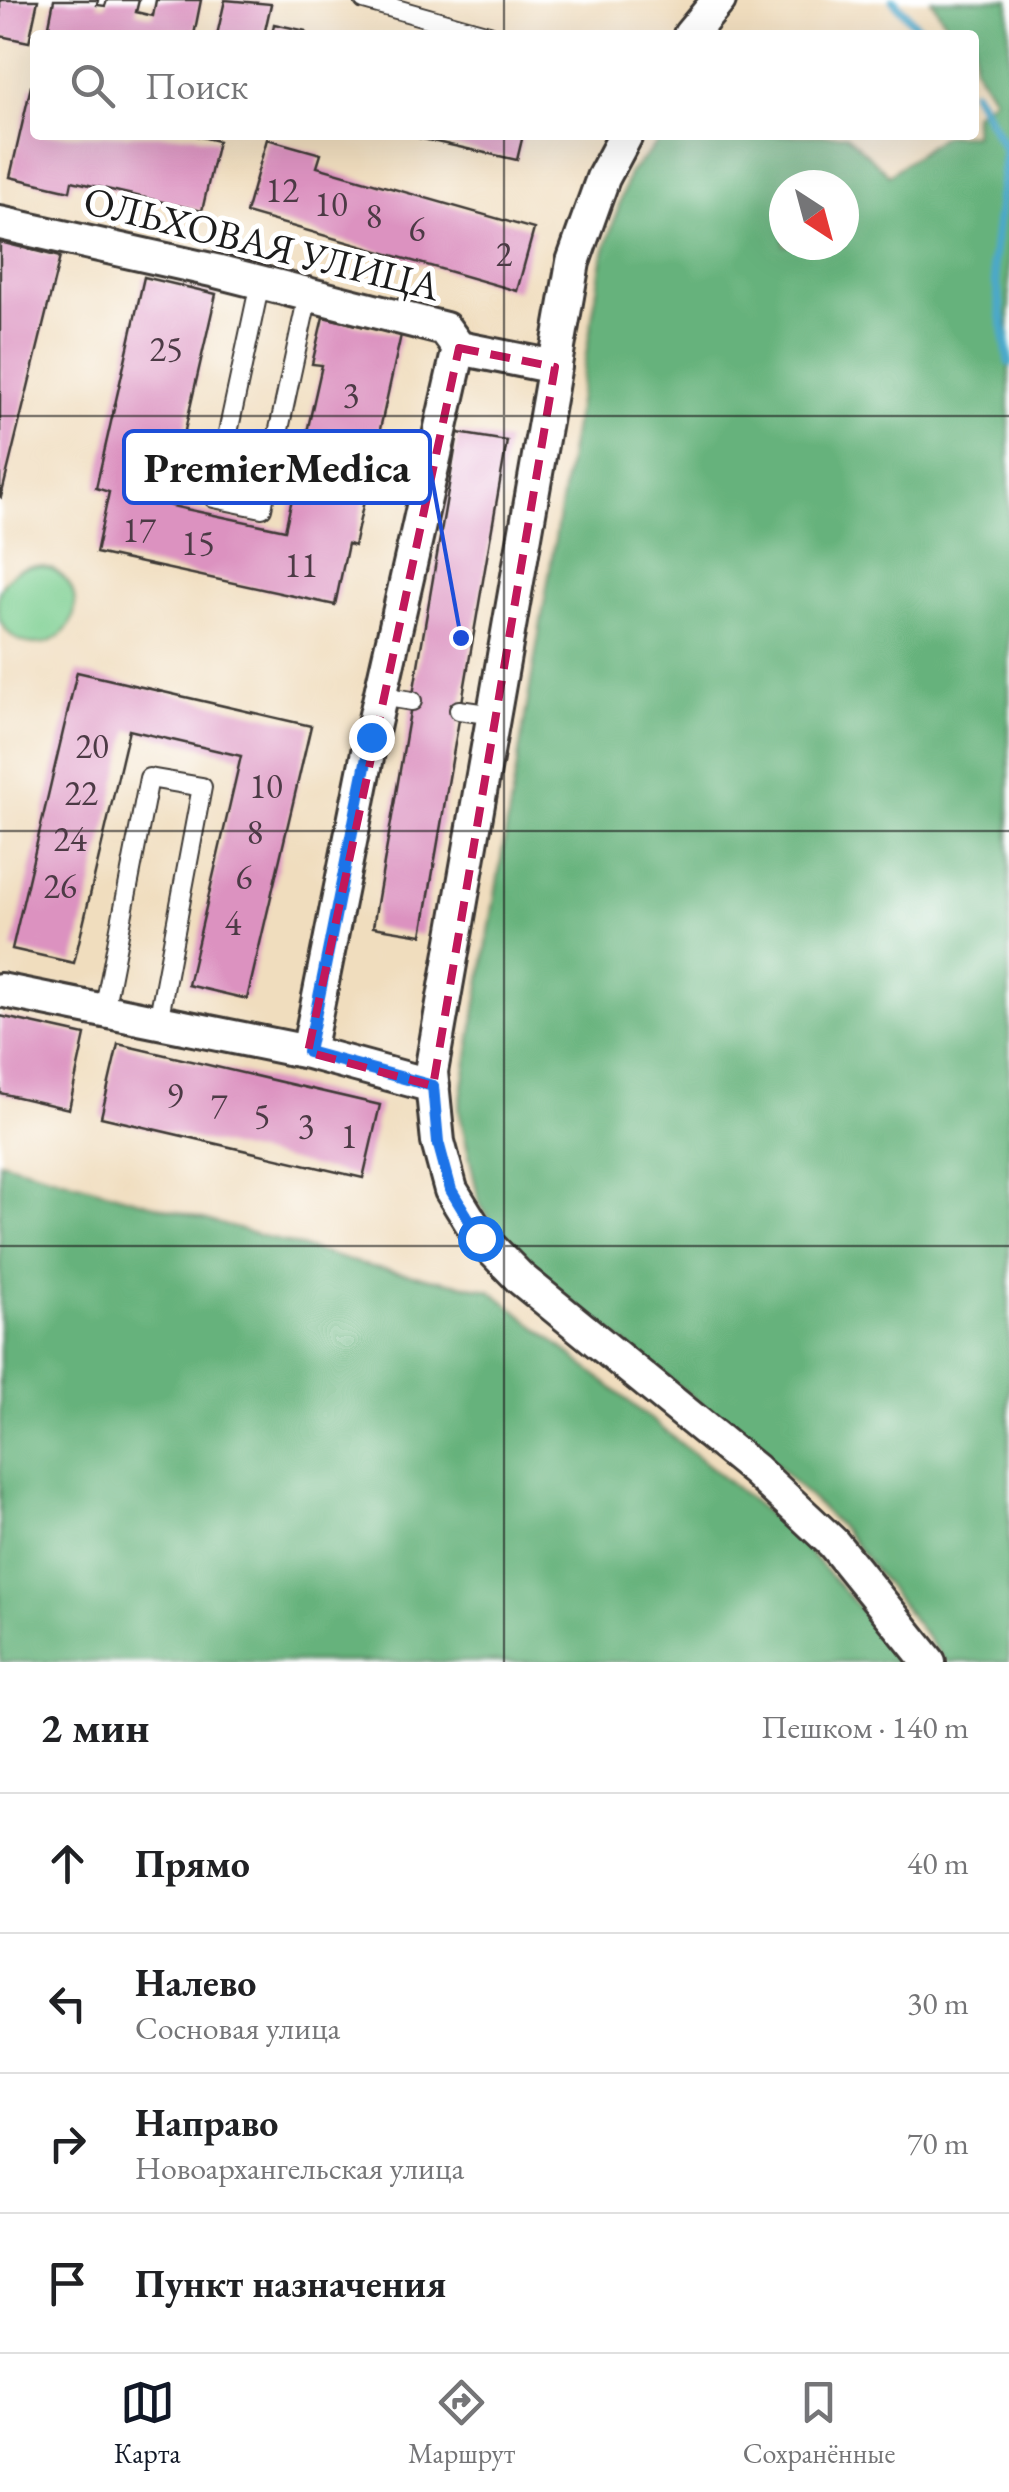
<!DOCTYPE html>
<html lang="ru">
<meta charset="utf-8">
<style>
:root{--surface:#fff;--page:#f6f6f6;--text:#202124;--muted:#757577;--line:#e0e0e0;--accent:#111827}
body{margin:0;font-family:"EB Garamond",serif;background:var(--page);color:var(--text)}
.compass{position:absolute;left:769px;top:170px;width:90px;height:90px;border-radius:50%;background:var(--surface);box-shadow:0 10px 40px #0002;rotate:144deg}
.stop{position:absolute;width:30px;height:30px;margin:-22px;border:8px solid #1a73e8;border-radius:50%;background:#fff}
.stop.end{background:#1a73e8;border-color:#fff;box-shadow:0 2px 10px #0008}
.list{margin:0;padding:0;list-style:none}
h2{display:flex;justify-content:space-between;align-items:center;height:130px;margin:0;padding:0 40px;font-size:42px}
h2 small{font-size:32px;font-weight:400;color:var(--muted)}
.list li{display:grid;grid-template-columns:65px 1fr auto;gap:30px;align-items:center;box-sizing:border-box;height:140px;padding:0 40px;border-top:2px solid var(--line)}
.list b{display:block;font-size:38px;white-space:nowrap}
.list p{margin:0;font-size:32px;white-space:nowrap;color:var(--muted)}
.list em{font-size:32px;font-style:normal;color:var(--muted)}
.icon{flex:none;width:55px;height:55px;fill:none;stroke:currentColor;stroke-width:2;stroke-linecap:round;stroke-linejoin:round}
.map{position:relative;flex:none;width:1009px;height:1662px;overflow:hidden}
.search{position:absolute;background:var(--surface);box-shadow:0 10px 40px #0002;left:30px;right:30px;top:30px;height:110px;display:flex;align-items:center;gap:25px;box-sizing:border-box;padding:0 35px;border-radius:10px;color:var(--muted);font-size:38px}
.sheet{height:690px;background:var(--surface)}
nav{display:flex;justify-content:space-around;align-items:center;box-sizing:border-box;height:140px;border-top:2px solid var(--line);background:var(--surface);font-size:28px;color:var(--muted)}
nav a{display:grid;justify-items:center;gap:5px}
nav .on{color:var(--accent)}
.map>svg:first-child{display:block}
</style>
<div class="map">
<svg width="1009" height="1662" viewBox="0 0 1009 1662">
<rect width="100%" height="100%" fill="#fff"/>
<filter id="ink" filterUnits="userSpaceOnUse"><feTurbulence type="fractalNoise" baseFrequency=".01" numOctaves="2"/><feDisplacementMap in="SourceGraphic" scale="20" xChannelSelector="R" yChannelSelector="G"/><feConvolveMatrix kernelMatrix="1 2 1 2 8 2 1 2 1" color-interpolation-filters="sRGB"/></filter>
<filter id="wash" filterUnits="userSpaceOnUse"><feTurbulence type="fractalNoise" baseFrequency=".0048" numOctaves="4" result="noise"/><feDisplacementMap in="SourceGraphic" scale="40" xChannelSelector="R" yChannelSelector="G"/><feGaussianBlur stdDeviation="2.25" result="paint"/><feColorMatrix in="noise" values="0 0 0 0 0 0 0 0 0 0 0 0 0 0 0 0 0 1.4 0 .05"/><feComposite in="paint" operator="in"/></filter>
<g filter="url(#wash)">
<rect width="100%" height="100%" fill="#f0ddbe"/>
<path fill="#7dcf91" stroke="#4c7656" stroke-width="2.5" d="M-3 605a39 39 0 1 1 78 0a39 39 0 1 1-78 0Z"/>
<path fill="#66b27b" stroke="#41674c" stroke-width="2.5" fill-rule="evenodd" d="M931 0H1009V1662H946L843 1529 769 1458 568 1298 508 1245 480 1205 459 1110 602 259 629 174 665 135H846L889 175 944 135H974V113L994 98 974 66V35H954ZM784 185H844V245H784Z
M0 1161 368 1266 490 1290 792 1533 883 1635 901 1662H0Z"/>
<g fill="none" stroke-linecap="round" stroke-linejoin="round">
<path stroke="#4ba8c9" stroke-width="9" d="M893 0 925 35
M974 92 1006 151 993 262 1009 362"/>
</g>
<g id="blocks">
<path fill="#dc92c0" d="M0 0H38L29 42 0 36Z
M54 0H98L97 5 105 6 107 0H139L136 12 153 16 156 0H201L194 35H47Z
M225 0 271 4 264 35H217Z
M274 24 306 31V35H272Z
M31 86 35 87V135H193L218 141 202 211 72 181 70 191 10 177Z
M405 135H523L517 160Z
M267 139 321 154 317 167 534 229 517 291 246 213Z
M0 242 60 257 1 497 0 496Z
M144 277 216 294 168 505 181 508 285 530 322 365 312 364 323 317 401 335 354 546 348 544 335 605 96 553 109 492 96 488Z
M458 433 507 441 422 935 373 927Z
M77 672 311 726 247 999 188 985 241 756 129 730 74 963 12 949Z
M0 1016 85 1035 69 1109 0 1093Z
M118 1044 380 1105 363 1178 101 1117Z"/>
</g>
</g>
<g filter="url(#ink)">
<use href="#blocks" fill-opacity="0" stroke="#3c3934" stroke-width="2.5"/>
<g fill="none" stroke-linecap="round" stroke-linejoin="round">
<defs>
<path id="service" d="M364 0 489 35
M260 283 214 498 262 508 308 295
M381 696 412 701
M459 710 494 715
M104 1011 149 778 202 787 158 1022"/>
<path id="minor" d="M690 35 719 0
M626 135 603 178 573 262 431 1072 438 1142 451 1190 480 1237 520 1278 755 1470 833 1543 929 1662
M0 223 216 271 445 329 459 348 555 367
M0 990 308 1052 433 1086
M308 1052 371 737 459 348"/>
</defs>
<use href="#service" stroke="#3c3934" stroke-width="22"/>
<use href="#minor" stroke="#3c3934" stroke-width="38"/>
<use href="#service" stroke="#fff" stroke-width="18"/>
<use href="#minor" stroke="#fff" stroke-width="32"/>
</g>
</g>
<g fill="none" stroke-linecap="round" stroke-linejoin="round" filter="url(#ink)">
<path stroke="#1a73e8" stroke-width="12" d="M371 737 308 1052 433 1086 438 1142 451 1190 480 1238"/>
</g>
<path fill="none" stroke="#c2185b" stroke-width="8" stroke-dasharray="20 12" stroke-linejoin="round" d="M459 348 555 367 433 1086 308 1052Z"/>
<path fill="none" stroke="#1c1c1c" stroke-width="2.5" stroke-opacity="0.55" d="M504 0V35M504 135V1662M0 416H1009M0 831H1009M0 1246H1009"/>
<g text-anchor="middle" stroke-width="10" stroke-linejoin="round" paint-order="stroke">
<g font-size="35" fill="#4c3a45">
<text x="282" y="202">12</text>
<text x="331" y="216">10</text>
<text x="374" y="228">8</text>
<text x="417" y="241">6</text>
<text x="504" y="266">2</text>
<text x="166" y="361">25</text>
<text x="351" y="407">3</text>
<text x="139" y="542">17</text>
<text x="198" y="555">15</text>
<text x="301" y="577">11</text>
<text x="92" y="758">20</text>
<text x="266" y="798">10</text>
<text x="81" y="805">22</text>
<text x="255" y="844">8</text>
<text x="70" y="851">24</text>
<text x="244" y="889">6</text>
<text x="60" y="898">26</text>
<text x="233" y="935">4</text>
<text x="175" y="1107">9</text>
<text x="219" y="1118">7</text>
<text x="262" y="1128">5</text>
<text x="306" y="1138">3</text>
<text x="349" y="1148">1</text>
</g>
<g font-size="40" fill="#1c1c1c" stroke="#fff">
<text transform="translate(262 243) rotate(14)" y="14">ОЛЬХОВАЯ УЛИЦА</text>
</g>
</g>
<path fill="none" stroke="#1d4ed8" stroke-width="4" d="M461 638L430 467"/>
<circle fill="#1d4ed8" stroke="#fff" stroke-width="4" cx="461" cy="638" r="10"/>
<rect fill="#fff" stroke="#1d4ed8" stroke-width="4" x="124" y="431" width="306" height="72" rx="10"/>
<g font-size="42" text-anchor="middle" font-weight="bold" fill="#1c1c1c">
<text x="277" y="482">PremierMedica</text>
</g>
</svg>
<svg class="compass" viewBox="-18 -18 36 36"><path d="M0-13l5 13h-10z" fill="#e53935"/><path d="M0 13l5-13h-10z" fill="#757577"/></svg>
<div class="stop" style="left:480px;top:1238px"></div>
<div class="stop end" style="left:371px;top:737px"></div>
<div class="search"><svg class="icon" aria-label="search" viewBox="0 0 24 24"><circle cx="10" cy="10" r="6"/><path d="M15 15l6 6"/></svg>Поиск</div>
</div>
<section class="sheet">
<h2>2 мин<small>Пешком · 140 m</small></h2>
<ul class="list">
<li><svg class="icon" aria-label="ahead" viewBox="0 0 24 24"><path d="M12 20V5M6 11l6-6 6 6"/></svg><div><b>Прямо</b></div><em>40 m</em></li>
<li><svg class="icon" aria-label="left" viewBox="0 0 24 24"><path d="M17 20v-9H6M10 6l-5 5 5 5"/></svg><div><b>Налево</b><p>Сосновая улица</p></div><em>30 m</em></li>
<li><svg class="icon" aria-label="right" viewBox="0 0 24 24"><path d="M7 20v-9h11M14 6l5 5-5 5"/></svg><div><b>Направо</b><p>Новоархангельская улица</p></div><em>70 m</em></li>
<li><svg class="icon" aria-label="arrive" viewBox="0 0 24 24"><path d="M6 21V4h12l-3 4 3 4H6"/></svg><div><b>Пункт назначения</b></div></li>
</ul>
</section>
<nav>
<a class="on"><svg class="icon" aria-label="map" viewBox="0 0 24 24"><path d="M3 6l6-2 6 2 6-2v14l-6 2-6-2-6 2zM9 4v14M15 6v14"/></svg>Карта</a>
<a><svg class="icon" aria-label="directions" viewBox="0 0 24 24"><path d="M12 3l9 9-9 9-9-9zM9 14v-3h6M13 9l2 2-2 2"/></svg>Маршрут</a>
<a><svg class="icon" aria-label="saved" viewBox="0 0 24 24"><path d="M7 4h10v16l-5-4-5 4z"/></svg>Сохранённые</a>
</nav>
